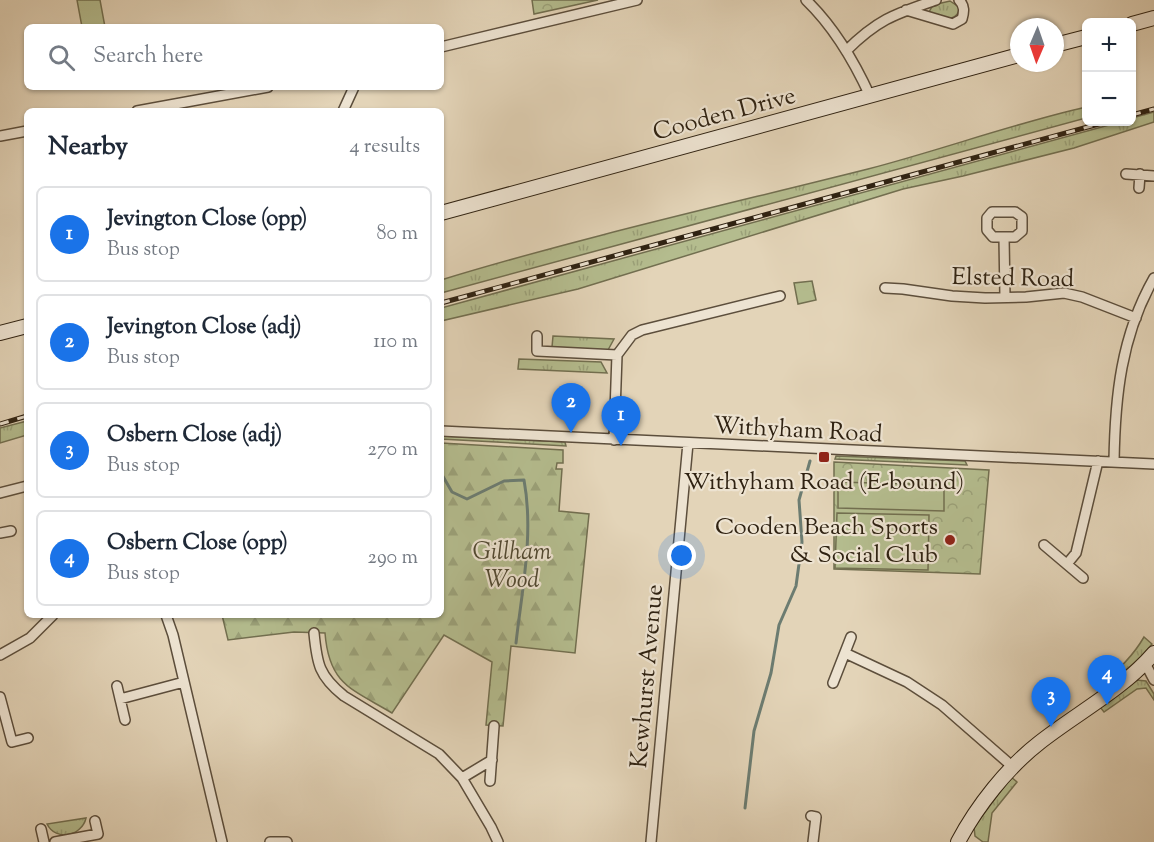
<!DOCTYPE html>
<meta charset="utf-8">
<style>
:root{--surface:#fff;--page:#f6f6f7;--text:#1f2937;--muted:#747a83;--line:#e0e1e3;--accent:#1a73e8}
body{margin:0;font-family:"Sorts Mill Goudy",serif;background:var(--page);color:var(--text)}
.controls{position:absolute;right:18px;top:18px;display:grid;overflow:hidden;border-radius:9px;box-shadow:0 2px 4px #0004}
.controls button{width:54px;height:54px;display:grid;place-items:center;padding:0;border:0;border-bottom:2px solid var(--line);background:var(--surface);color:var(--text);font:30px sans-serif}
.compass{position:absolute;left:1010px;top:18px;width:54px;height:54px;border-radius:50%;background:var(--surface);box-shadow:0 2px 4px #0004;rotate:182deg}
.you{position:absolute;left:682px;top:556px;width:21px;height:21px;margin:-15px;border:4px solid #fff;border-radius:50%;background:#1a73e8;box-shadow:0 0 0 9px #1a73e833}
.badge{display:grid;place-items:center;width:39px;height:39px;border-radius:50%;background:var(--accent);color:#fff;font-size:20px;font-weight:700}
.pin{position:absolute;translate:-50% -50px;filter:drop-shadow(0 2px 3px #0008)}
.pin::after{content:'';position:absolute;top:32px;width:21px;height:18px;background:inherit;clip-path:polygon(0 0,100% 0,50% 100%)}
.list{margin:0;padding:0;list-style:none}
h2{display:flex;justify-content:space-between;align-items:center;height:78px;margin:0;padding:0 24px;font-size:26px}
h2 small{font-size:20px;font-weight:400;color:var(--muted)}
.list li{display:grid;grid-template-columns:39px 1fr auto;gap:18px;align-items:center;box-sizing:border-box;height:96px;margin:0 12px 12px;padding:0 12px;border:2px solid var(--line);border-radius:9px}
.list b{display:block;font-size:22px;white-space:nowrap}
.list p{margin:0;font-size:20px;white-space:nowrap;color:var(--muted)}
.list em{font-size:20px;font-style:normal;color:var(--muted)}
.icon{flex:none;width:33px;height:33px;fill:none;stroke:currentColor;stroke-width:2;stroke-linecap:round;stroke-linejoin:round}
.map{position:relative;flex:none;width:1154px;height:842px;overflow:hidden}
.search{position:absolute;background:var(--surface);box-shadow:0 2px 4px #0004;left:24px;top:24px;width:420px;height:66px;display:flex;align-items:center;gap:15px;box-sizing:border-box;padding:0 21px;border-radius:9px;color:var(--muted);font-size:22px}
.panel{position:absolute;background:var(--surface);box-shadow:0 2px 4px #0004;left:24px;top:108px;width:420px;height:510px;border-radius:9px}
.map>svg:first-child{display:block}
</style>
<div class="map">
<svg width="1154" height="842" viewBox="0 0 1154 842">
<defs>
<pattern id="grass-tufts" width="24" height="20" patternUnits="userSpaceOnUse" patternTransform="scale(1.5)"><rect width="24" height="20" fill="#b4bc8e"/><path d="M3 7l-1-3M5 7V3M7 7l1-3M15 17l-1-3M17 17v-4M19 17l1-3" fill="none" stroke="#9ba179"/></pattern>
<pattern id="forest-firs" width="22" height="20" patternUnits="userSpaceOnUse" patternTransform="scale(1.5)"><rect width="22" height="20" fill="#b4bc8e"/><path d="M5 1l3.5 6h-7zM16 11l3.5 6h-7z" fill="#9ba179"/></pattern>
<pattern id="park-crowns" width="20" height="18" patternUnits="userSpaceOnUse" patternTransform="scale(1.5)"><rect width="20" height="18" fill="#b4bc8e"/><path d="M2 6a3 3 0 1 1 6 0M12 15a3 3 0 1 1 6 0" fill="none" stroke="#9ba179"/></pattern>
</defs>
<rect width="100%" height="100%" fill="#e3d4b8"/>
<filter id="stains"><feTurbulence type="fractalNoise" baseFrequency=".00333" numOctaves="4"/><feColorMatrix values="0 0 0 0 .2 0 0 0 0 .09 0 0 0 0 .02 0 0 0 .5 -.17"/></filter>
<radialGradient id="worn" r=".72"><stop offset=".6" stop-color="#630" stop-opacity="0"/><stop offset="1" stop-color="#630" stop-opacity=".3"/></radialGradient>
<path fill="url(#grass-tufts)" stroke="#726f50" stroke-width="1.5" d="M950 1 959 7V11C954 23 938 19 929 12L933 5Z
M1086 107V118L441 293V280C582 237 725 205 868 169 941 150 1012 124 1086 107Z
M1154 112V122L1074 148 963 176 903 189 578 289 441 321V308L1120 122H1132V118Z
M812 281 816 300 798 304 794 283Z
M553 336 614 339 608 350 552 347Z
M519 359 601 362 607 373 518 369Z
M27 421V435L0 443V428Z
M441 436 565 442 566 446 441 439Z
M836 456 965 461 967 465 835 459Z
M1144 637 1152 644C1138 662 1123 673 1104 686L1103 683C1119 669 1133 656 1144 637Z
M1136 680 1146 681 1154 694V700L1146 688 1137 689 1104 712 1100 707Z
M1011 777 1017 782 992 813 988 842H983L975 836 974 827Z
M86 818C82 836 56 842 47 824Z"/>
<path fill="url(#forest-firs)" stroke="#726f50" stroke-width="1.5" d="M441 443 563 450V463H557L556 469H562L559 511 589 514 575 653 511 646 503 726 486 725 492 662 444 635 392 713C352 689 329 685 325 633L294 632 228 640 222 615H441Z"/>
<path fill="url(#park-crowns)" stroke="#726f50" stroke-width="1.5" d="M532 0H598L534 14Z
M834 462 989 470 980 574 834 569Z"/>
<path fill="#b4bc8e" stroke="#726f50" stroke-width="1.5" d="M77 0H100L105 27H82Z
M838 482 944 485V511L838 508Z
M837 513 929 515 928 570 835 568Z"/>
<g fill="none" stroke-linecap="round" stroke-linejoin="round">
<path stroke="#6c7c71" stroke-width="3" d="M441 473 452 492 467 499 504 481 524 480C534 534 522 589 516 643
M745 808 754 731 771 673 779 625 796 586 802 542 799 500 810 461"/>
<defs>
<path id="minor" d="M806 0C834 27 854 61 870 96
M906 10 953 24 962 19C964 12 965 6 959 0
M441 47 637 0
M846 51C878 19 895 14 936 0
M137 111 268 87
M343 111 354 87
M0 136 27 131
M1126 174 1154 176
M1139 188 1140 174
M1004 237H1015L1022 231V217L1015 212H992L987 218V230L993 237H1004L1005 297
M885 288 903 289 952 296 985 298 1026 297 1064 293 1082 297 1136 318
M537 336V351L617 355
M441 431 1154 464
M614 440 617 355 632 335 642 330 780 296
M1114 462C1115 397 1121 336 1154 278
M0 493 27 486
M0 533 11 531
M1044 545 1083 578
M1067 564 1076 553 1098 461
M166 615 173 635 222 842
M314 633C317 664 319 676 344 696L439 754 462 778 491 827 498 842
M845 653 907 682 942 705 1013 767
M0 655 30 638 53 615
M1145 663 1154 680
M833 683 851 637
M117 686 125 720
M0 697 12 742 28 738
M120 699 184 682
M462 778 492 760
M490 781 494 726
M811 816 816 817 813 842
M41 829 44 842
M55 842 98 834 95 821
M270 842H287
M651 842 688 443"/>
<path id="secondary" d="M1132 24 1154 18
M1055 45 1086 37
M441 213 1019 55
M0 333 27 326
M958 842C977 806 1007 768 1039 743 1077 713 1122 690 1154 653"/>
</defs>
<use href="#minor" stroke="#5c4e3c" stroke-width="12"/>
<use href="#secondary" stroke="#2f2212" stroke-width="16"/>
<use href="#minor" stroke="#ede3d1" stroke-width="9"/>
<use href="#secondary" stroke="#ede3d1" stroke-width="14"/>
<defs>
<path id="rail" d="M1132 115 1154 109
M441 303 1106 122
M0 424 27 416"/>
</defs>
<use href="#rail" stroke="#2f2212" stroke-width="5"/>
<use href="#rail" stroke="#ede3d1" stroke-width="3" stroke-dasharray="9" stroke-linecap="butt"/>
</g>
<g fill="#8f2418" stroke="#ede3d1" stroke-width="2">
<rect x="818" y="451" width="12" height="12" rx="3"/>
<circle cx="950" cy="540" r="6"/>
</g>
<g text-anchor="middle" stroke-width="4.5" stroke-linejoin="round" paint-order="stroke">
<g font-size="24" fill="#2f2212" stroke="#ede3d1">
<text transform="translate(724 113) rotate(-15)" y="8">Cooden Drive</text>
<text transform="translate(1013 277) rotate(1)" y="8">Elsted Road</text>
<text transform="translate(798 429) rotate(3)" y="8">Withyham Road</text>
<text transform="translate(646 676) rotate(-85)" y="8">Kewhurst Avenue</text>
</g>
<g font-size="24" fill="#2f2212" stroke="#ede3d1">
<text x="824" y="489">Withyham Road (E-bound)</text>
<text x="938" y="534" text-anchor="end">Cooden Beach Sports<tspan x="938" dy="28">&amp; Social Club</tspan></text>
</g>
<g font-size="24" font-style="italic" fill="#504831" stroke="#ede3d1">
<text x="512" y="559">Gillham<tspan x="512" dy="28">Wood</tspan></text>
</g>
</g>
<rect width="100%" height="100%" filter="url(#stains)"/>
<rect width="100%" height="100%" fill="url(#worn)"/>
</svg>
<div class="controls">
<button>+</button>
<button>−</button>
</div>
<svg class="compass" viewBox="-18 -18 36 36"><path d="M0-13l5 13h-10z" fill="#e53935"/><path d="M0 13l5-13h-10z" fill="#747a83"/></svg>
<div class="you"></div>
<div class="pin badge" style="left:621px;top:446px">1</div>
<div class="pin badge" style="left:571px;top:433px">2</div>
<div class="pin badge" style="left:1051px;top:727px">3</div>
<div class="pin badge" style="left:1107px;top:705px">4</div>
<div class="search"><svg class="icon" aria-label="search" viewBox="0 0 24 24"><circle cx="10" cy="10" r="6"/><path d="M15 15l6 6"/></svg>Search here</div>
<section class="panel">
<h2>Nearby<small>4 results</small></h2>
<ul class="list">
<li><span class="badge">1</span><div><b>Jevington Close (opp)</b><p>Bus stop</p></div><em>80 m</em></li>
<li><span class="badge">2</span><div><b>Jevington Close (adj)</b><p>Bus stop</p></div><em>110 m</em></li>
<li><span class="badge">3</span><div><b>Osbern Close (adj)</b><p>Bus stop</p></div><em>270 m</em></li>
<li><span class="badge">4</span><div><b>Osbern Close (opp)</b><p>Bus stop</p></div><em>290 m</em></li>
</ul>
</section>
</div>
